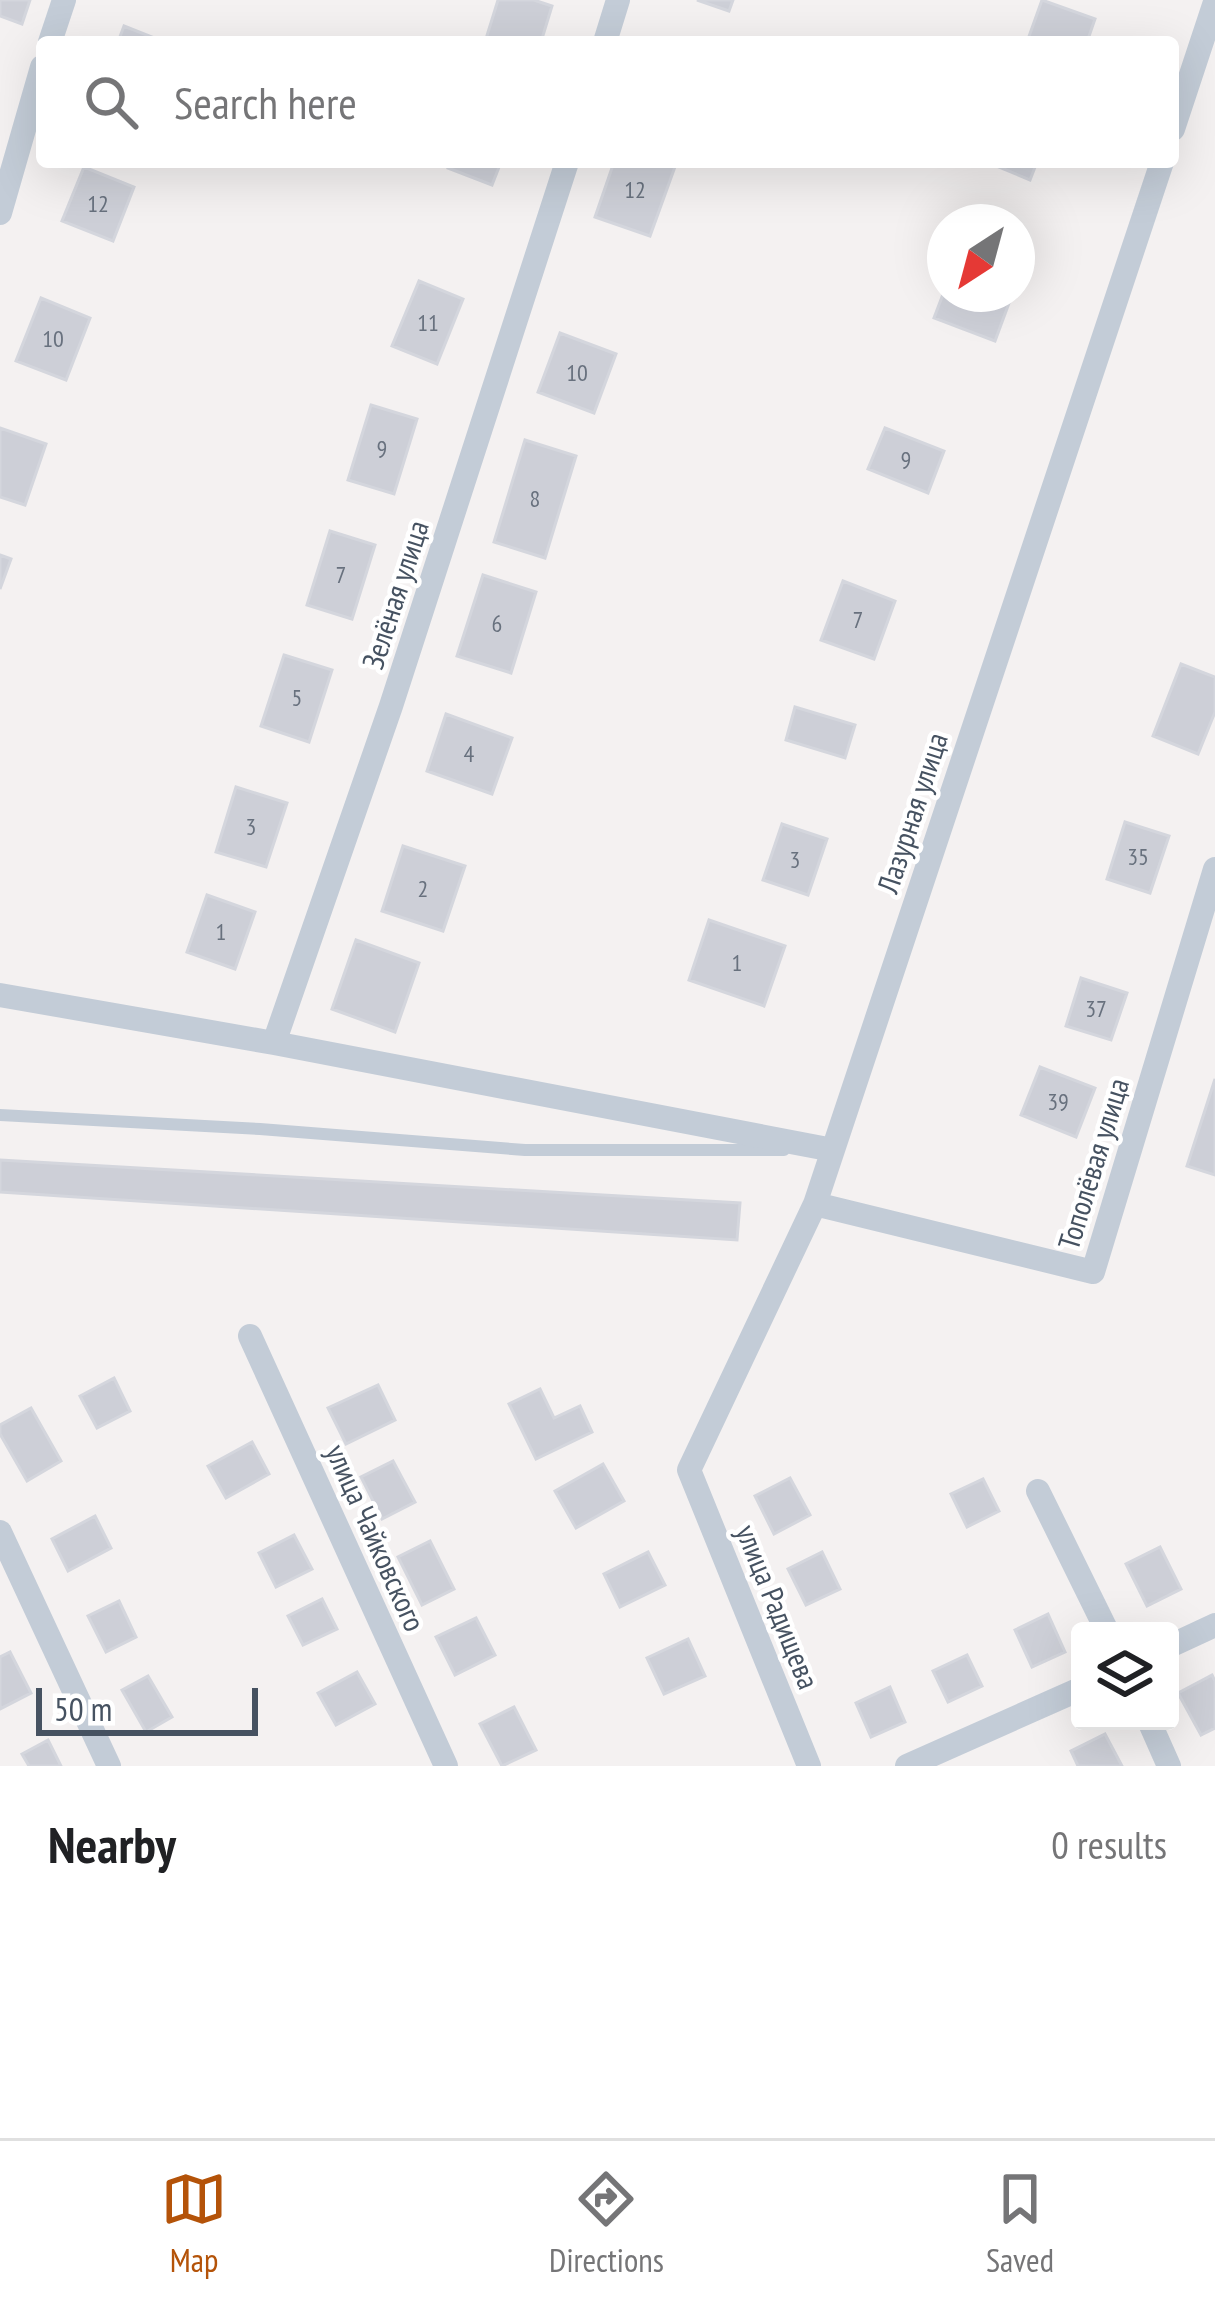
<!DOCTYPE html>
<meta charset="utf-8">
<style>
:root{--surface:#fff;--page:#f2f2f2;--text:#202124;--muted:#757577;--line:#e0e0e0;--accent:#b45309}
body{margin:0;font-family:"PT Sans Narrow",sans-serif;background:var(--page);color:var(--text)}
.controls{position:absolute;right:36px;bottom:36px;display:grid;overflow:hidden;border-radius:12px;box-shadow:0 12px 48px #0002}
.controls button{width:108px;height:108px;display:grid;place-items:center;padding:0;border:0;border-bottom:3px solid var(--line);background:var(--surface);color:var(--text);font:60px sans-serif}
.compass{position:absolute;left:927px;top:204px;width:108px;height:108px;border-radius:50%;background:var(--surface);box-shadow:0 12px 48px #0002;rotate:216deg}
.scale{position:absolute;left:36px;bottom:30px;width:222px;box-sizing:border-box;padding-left:12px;border:6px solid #465261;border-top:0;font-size:33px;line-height:42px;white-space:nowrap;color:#465261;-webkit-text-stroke:9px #fff;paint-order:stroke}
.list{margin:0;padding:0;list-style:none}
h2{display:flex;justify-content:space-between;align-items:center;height:156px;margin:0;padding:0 48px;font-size:51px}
h2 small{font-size:39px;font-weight:400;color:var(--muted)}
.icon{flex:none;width:66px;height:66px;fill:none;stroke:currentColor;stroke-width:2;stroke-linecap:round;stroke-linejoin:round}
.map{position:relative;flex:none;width:1215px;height:1766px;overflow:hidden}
.search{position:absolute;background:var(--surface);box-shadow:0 12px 48px #0002;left:36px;right:36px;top:36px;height:132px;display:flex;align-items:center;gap:30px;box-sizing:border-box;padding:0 42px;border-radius:12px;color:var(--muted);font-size:45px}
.sheet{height:372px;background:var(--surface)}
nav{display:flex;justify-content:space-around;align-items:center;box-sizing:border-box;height:168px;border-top:3px solid var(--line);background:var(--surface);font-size:33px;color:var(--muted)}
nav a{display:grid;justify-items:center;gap:6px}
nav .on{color:var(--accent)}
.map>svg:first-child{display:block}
</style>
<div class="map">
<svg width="1215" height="1766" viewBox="0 0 1215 1766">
<rect width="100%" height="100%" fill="#f4f1f1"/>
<path fill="#cdcfd7" stroke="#d4d6dd" stroke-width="3" d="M0 0H30L22 24 0 16Z
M498 0H534L552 6 541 42H485Z
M697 0H733L729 11Z
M1042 0 1095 19 1087 42H1027Z
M124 26 162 41V42H118Z
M450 162H501L492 185 448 168Z
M614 162 676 164 650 236 595 217Z
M987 162H1037L1030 180Z
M84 167 134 187 113 241 62 221Z
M419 281 463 299 437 364 392 346Z
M945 289V294L1012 295 995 341 934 318Z
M41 298 90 318 66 380 16 361Z
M560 333 616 354 594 413 538 392Z
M371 405 417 419 394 494 348 480Z
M0 428 46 444 25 505 0 497Z
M885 428 944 451 928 493 868 469Z
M525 440 576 456 545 558 494 542Z
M330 531 375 545 352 619 307 605Z
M0 555 11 559 0 589Z
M483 575 536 592 511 673 457 656Z
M843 581 895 601 874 659 821 640Z
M284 655 332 670 309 742 261 726Z
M1181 664 1215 677V712L1198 754 1153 736Z
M795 707 855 725 845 758 786 740Z
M446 714 512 738 492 794 427 771Z
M236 787 287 803 266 867 216 852Z
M1125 822 1169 836 1150 893 1107 879Z
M782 824 827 839 808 895 763 880Z
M403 846 465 866 443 931 382 911Z
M207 895 255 912 235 969 187 952Z
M709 920 785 946 764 1006 689 980Z
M356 940 419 963 395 1032 332 1009Z
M1081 978 1127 993 1111 1040 1066 1026Z
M1040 1067 1095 1088 1076 1137 1021 1115Z
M1215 1079V1175L1187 1166Z
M0 1160 740 1203 737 1240 0 1192Z
M114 1378 130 1411 97 1428 80 1396Z
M378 1385 395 1420 346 1444 328 1408Z
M540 1389 554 1418 580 1406 592 1432 536 1459 509 1404Z
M31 1408 61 1461 27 1481 0 1434V1425Z
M252 1442 269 1474 226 1498 208 1466Z
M393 1461 415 1502 382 1519 361 1477Z
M603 1464 624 1501 576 1528 555 1491Z
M790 1478 810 1515 774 1534 755 1496Z
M983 1479 999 1511 967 1527 951 1494Z
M95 1516 111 1548 68 1571 52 1539Z
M294 1535 312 1569 276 1587 259 1553Z
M430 1541 454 1589 422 1605 398 1557Z
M1160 1547 1181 1589 1147 1606 1126 1564Z
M648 1552 665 1585 620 1607 604 1574Z
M822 1552 840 1589 806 1605 788 1569Z
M322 1599 337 1629 303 1645 288 1616Z
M119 1601 136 1637 106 1652 88 1616Z
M1048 1614 1065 1652 1032 1667 1015 1630Z
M476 1618 495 1655 455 1675 436 1637Z
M688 1639 705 1676 664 1694 647 1658Z
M10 1652 31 1693 0 1709V1657Z
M967 1655 982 1686 948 1702 933 1671Z
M357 1672 375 1704 336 1725 318 1693Z
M1212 1675 1215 1681V1728L1201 1735 1178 1693Z
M148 1676 172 1717 146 1732 122 1690Z
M890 1687 905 1722 871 1737 856 1703Z
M514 1707 536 1750 502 1766 480 1724Z
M1105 1734 1122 1766H1078L1071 1751Z
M48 1740 61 1766H29L22 1754Z"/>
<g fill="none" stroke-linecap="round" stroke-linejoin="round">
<path stroke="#c3ccd7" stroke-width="12" d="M0 1115 260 1129 525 1150H784"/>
<path stroke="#c3ccd7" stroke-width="24" d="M50 42 64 0
M605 42 618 0
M1173 129 1215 2
M0 213 42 67
M0 995 274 1043 833 1150
M274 1043 391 706 567 162
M815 1204 1093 1272 1215 869
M250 1336 446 1766
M1038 1491 1107 1631
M0 1532 109 1766
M1170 1646 1215 1625
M1149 1721 1169 1766
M809 1766 689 1470 815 1204 1162 162
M907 1766 1080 1689"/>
</g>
<g text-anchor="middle" stroke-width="9" stroke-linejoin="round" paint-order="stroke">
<g font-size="24" fill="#68717e">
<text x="635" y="198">12</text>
<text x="98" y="212">12</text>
<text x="428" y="331">11</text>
<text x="53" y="347">10</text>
<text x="577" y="381">10</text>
<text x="382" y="457">9</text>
<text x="906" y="468">9</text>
<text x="535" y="507">8</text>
<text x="341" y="583">7</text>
<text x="858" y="628">7</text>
<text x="497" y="632">6</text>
<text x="297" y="706">5</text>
<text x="469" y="762">4</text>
<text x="251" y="835">3</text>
<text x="1138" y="865">35</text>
<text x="795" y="868">3</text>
<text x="423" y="897">2</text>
<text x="221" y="940">1</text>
<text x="737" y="971">1</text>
<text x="1096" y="1017">37</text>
<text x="1058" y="1110">39</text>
</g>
<g font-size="30" fill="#465261" stroke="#fff">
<text transform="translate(396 595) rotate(-72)" y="10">Зелёная улица</text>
<text transform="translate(913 813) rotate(-72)" y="10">Лазурная улица</text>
<text transform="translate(1094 1164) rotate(-73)" y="10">Тополёвая улица</text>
<text transform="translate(375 1538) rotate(66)" y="10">улица Чайковского</text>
<text transform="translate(777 1607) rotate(68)" y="10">улица Радищева</text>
</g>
</g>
</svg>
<div class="controls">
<button><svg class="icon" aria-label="layers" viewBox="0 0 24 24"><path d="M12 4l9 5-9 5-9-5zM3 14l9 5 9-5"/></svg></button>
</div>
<svg class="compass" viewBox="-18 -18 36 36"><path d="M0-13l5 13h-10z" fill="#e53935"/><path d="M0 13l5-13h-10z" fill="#757577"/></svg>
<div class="scale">50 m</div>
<div class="search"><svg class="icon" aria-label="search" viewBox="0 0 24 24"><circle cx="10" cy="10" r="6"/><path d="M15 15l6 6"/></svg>Search here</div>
</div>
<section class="sheet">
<h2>Nearby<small>0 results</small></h2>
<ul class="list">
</ul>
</section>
<nav>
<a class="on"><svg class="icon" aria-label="map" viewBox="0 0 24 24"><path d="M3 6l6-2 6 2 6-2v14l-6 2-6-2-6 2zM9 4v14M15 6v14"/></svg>Map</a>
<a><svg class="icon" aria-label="directions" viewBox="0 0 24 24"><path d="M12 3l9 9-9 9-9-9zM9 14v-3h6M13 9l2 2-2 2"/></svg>Directions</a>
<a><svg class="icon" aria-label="saved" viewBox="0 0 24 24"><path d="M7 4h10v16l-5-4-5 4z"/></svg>Saved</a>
</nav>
